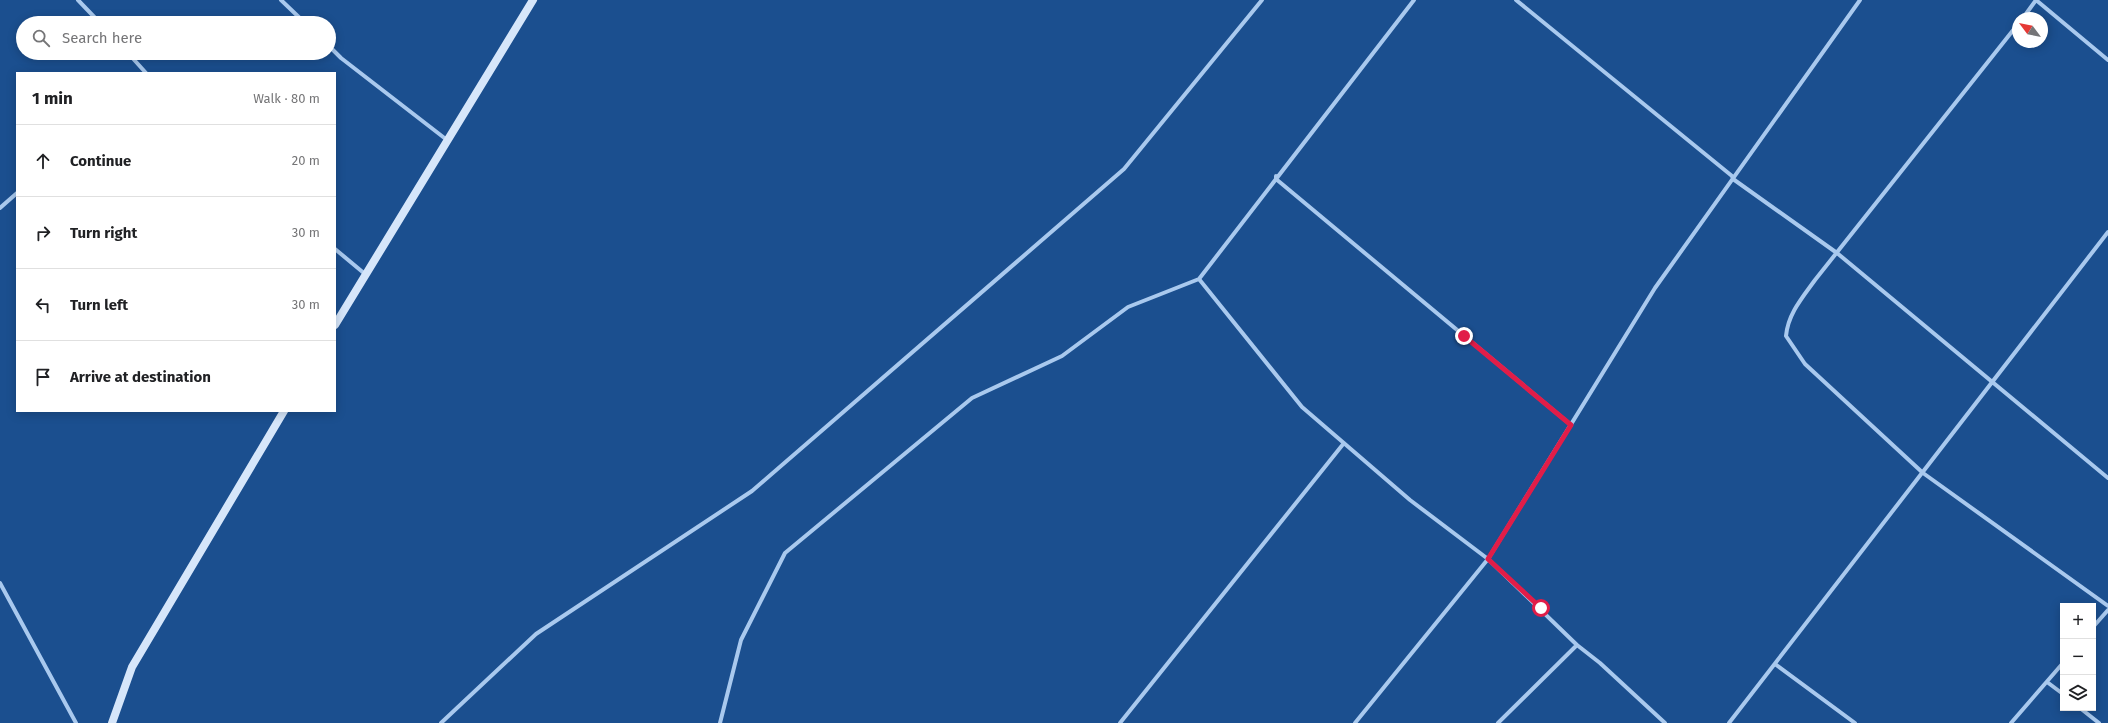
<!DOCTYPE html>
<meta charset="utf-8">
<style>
:root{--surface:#fff;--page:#f2f2f2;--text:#202124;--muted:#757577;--line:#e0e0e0}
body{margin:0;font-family:"Fira Sans",sans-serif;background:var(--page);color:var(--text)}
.controls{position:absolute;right:12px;bottom:12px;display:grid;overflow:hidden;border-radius:0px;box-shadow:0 2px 10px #0003}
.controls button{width:36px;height:36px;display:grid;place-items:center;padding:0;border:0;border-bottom:1px solid var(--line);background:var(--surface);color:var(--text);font:20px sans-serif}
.compass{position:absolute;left:2012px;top:12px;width:36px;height:36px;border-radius:50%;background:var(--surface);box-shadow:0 2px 10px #0003;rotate:302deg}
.stop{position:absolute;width:12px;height:12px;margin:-9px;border:3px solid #e11d48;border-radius:50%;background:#fff}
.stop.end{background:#e11d48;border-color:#fff;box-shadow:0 1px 4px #0008}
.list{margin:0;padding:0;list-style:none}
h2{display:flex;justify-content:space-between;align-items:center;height:52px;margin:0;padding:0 16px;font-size:17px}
h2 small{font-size:13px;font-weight:400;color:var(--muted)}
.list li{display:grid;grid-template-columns:26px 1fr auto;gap:12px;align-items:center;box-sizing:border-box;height:72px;padding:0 16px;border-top:1px solid var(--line)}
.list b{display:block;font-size:15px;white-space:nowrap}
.list em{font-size:13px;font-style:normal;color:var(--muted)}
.icon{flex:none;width:22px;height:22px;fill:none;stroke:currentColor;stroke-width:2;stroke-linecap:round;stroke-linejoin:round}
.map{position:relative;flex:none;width:2108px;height:723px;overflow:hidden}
.search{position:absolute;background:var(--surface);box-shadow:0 2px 10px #0003;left:16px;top:16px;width:320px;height:44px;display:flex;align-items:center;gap:10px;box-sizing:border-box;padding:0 14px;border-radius:22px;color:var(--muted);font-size:15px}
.panel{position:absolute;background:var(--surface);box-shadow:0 2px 10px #0003;left:16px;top:72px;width:320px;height:340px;border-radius:0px}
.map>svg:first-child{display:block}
</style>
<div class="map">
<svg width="2108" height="723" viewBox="0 0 2108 723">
<rect width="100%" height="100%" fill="#1b4f8f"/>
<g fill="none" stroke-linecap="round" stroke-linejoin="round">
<path stroke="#a9c9ee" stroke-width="4" d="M78 0 100 23
M281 0 305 23
M1516 0 1732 176 1733 179 1837 253 2108 478
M2023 18 2036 0 2108 60
M2018 24 1815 280C1802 298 1788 314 1786 336L1805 364 1923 473 2108 606
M329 46 341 58 447 140
M128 53 146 73
M1276 176V179L1571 425
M0 208 17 193
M335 249 365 274
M1199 279 1414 0
M0 583 76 723
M2093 627 2108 610
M1577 645 1600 663 1665 723
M1775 664 1855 723
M2047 682 2063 694
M2080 708 2099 723
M441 723 536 634 752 491 1124 169 1262 0
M720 723 741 640 785 553 972 398 1062 356 1128 307 1199 279 1302 407 1410 500 1488 559 1577 645 1498 723
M1120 723 1344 443
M1355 723 1488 559 1655 288 1860 0
M1729 723 2108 232
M2011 723 2063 663"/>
<path stroke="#d6e6fa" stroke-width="8" d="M335 325 533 0
M112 723 132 667 284 411"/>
</g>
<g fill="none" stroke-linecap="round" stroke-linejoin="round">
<path stroke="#e11d48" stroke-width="5" d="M1464 336 1571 425 1488 559 1541 608"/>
</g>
</svg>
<div class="controls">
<button>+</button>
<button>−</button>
<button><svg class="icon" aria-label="layers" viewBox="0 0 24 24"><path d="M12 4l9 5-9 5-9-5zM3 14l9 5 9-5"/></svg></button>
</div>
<svg class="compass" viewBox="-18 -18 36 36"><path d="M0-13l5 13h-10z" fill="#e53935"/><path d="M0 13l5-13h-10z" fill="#757577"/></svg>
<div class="stop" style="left:1541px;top:608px"></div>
<div class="stop end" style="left:1464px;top:336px"></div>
<div class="search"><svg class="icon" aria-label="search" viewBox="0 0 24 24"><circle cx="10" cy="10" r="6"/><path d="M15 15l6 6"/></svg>Search here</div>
<section class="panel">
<h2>1 min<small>Walk · 80 m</small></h2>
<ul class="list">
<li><svg class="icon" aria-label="ahead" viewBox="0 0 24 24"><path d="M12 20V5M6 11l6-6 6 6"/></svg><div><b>Continue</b></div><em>20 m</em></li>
<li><svg class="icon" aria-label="right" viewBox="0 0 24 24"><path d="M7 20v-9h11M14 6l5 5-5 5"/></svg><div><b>Turn right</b></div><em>30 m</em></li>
<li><svg class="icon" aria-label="left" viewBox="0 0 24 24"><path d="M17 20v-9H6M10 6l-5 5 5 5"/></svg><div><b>Turn left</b></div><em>30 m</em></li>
<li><svg class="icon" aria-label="arrive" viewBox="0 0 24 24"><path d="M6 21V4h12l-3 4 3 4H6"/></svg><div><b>Arrive at destination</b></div></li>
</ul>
</section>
</div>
